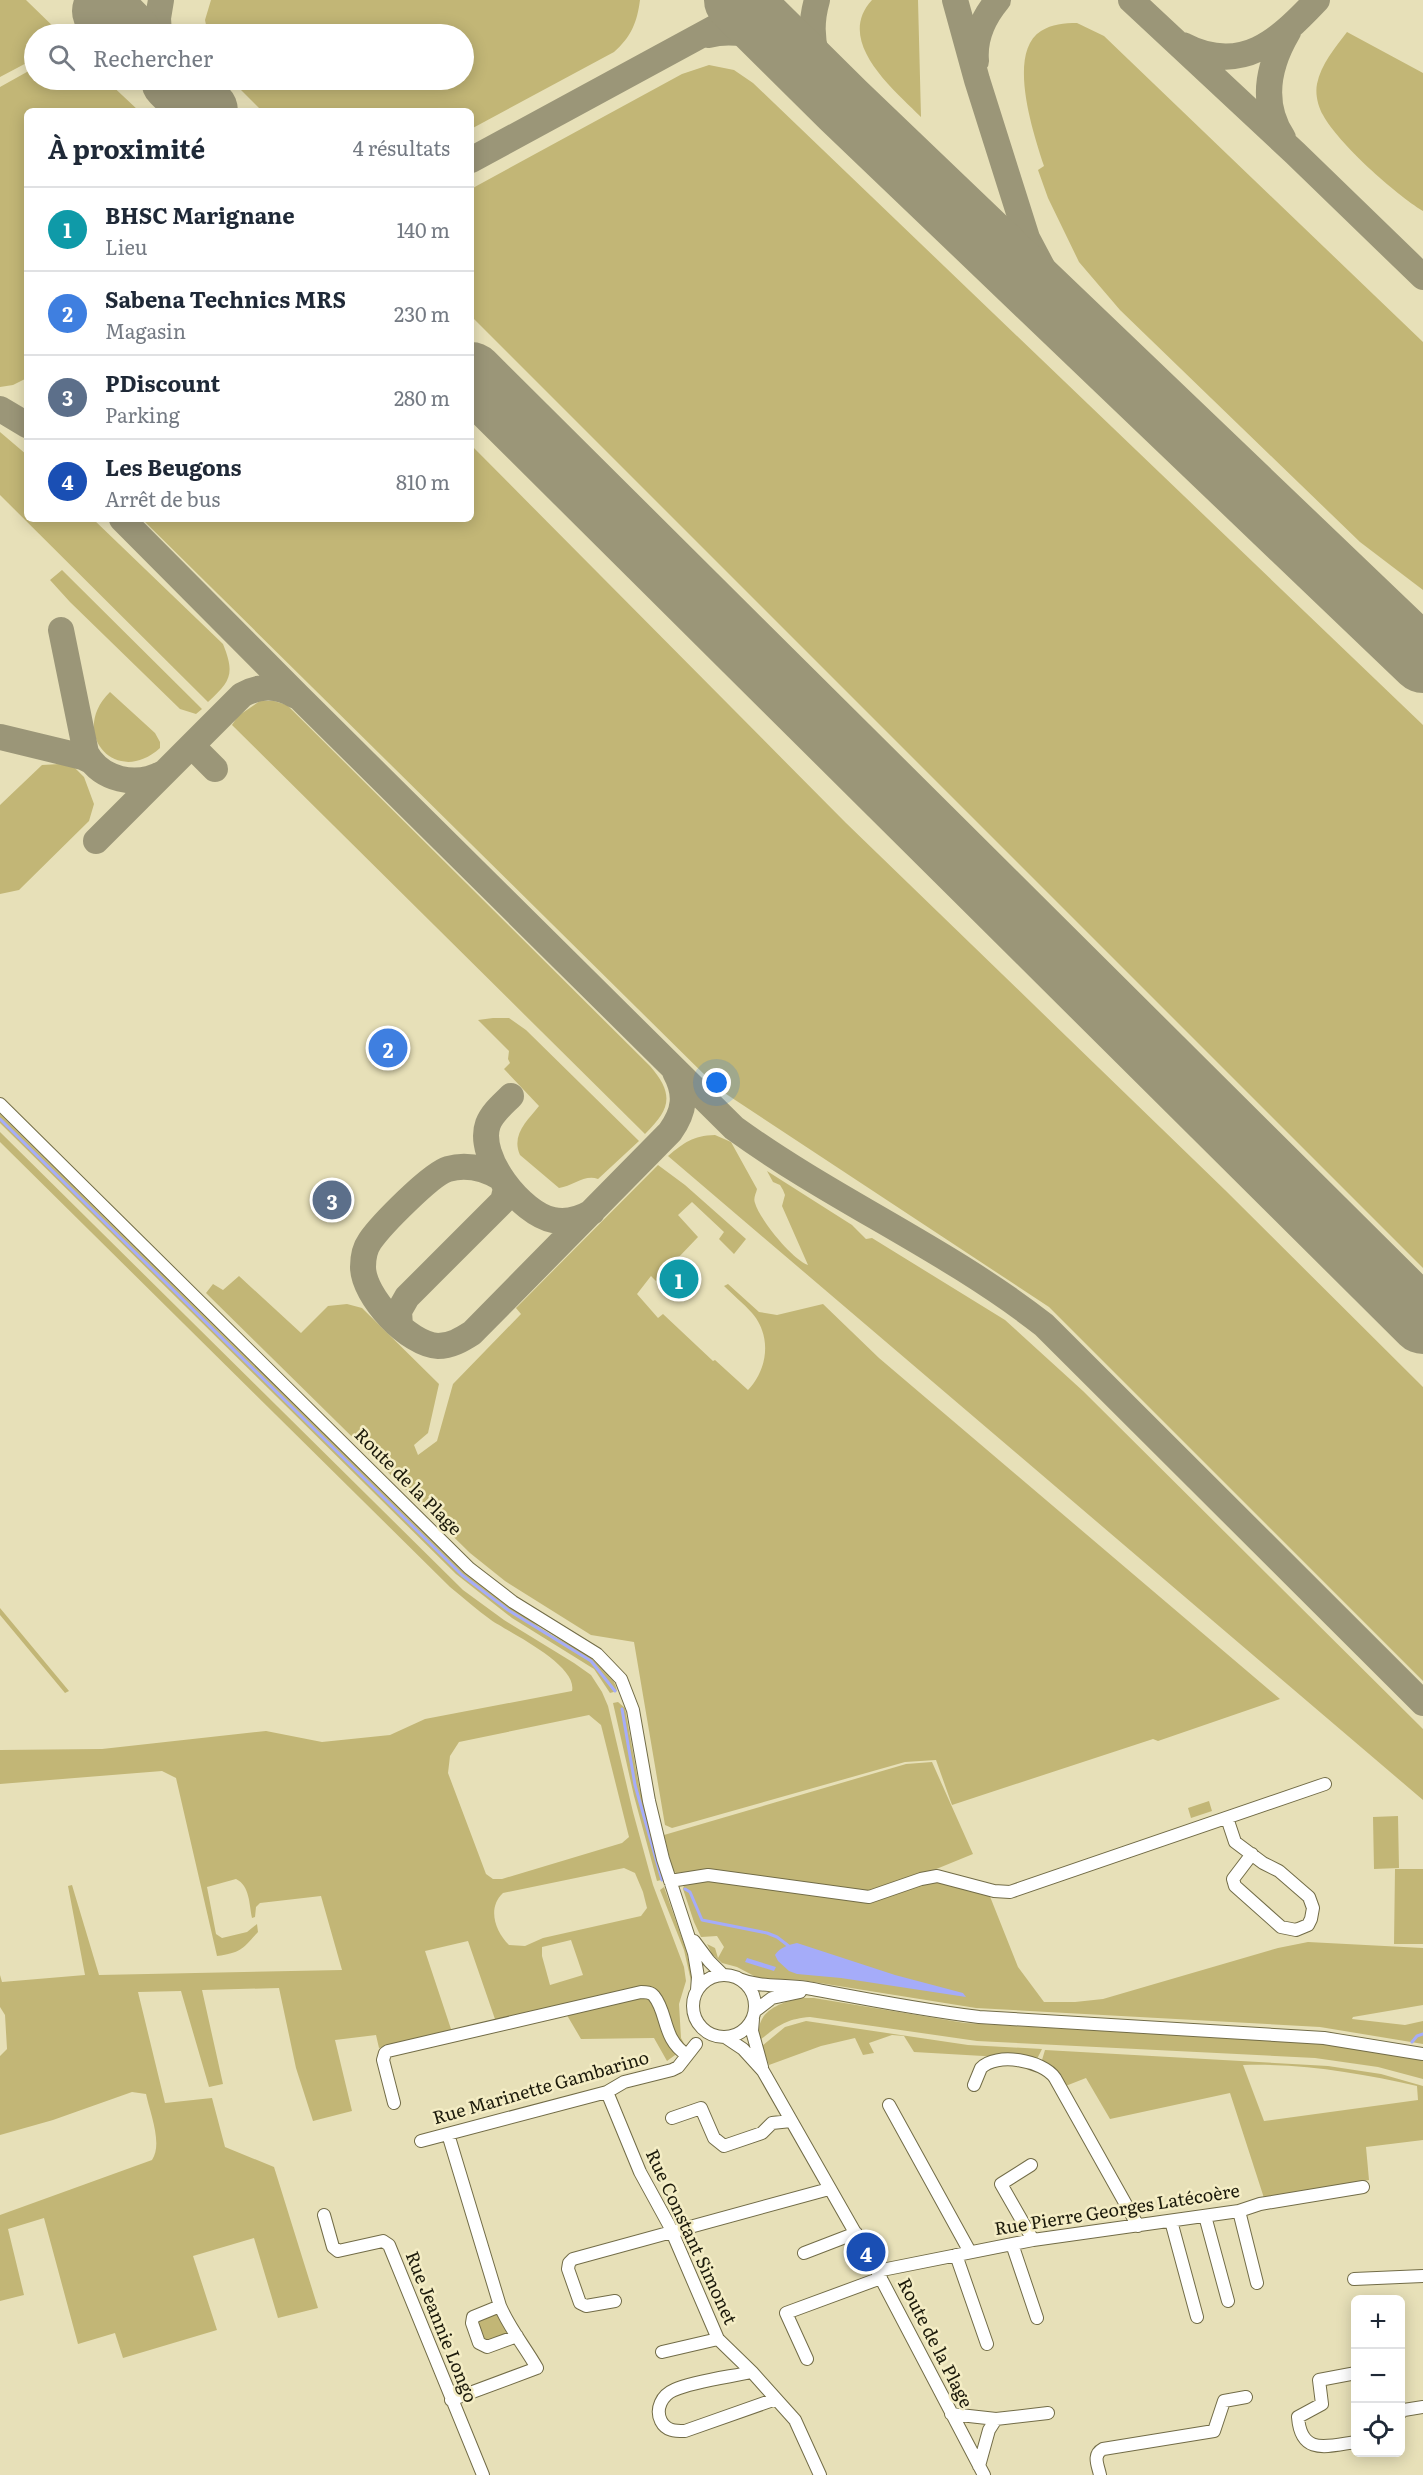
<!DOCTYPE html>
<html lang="fr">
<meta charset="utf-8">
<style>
:root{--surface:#fff;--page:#f2f2f3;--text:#1f2937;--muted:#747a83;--line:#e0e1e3;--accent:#0f766e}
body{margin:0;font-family:Literata,serif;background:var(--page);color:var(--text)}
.controls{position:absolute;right:18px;bottom:18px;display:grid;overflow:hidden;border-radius:9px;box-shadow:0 3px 15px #0003}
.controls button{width:54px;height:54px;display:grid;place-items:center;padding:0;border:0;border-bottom:2px solid var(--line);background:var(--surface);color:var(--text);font:30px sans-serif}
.you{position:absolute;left:717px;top:1083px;width:21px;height:21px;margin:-15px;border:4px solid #fff;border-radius:50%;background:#1a73e8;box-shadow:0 0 0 9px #1a73e833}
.badge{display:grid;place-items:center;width:39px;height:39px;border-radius:50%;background:var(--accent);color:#fff;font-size:20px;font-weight:700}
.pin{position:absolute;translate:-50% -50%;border:3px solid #fff;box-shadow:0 2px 6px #0006}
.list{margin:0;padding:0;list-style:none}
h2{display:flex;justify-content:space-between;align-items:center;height:78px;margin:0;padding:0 24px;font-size:26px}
h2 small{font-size:20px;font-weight:400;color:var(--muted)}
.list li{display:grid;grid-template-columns:39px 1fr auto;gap:18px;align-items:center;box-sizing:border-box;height:84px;padding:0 24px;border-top:2px solid var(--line)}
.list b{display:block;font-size:22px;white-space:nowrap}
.list p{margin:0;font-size:20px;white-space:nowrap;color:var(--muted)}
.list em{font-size:20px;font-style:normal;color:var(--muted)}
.icon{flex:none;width:33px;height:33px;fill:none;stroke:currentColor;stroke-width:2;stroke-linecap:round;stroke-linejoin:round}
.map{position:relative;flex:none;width:1423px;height:2475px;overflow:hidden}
.search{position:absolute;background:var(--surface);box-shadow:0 3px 15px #0003;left:24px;top:24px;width:450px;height:66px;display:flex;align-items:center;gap:15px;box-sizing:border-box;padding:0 21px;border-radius:33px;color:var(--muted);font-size:22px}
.panel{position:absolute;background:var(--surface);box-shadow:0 3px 15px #0003;left:24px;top:108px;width:450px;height:414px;border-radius:9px}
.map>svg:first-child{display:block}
</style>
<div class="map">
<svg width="1423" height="2475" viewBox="0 0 1423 2475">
<rect width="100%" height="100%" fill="#e7e0b8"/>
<path fill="#c2b676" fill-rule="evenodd" d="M0 0H26L61 34H34V59L0 77Z
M211 0H640C637 23 631 37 614 52L471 129V111H262L231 80H464V34H208L205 20Z
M872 0H918L921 117C894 90 834 41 872 0Z
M1077 23 1104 36 1423 342V590L1360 542 1120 310 1079 262 1048 198 1038 170 1044 166C1034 135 1006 53 1041 31 1052 24 1064 23 1077 23Z
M1347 32 1423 73V211C1395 194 1338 143 1323 115 1318 106 1315 94 1317 84 1321 64 1335 48 1347 32Z
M709 65 734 70 753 83 1423 725V1268L471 316V189L682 74Z
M34 68V80H106L139 111H27V378L13 385 0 387V87Z
M0 432 27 455V519H93L223 644C235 674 231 681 208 702L0 495Z
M471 445 846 823 1225 1190 1423 1387V1681L1049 1307 720 1090 142 519H471Z
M62 570 202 709 196 714 180 709 70 602 50 580Z
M110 692 155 733 160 742V748C116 788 68 733 110 692Z
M260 701H274L287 705 650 1066C675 1095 670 1109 645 1134L232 725 238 716Z
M60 764 74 767 84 777 94 804 89 821 19 890 0 894V805L42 765Z
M493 1018H509L526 1030 639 1141 598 1179C585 1174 573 1186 559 1188L520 1155C511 1135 527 1121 539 1106L504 1069 510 1063 508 1059 509 1051 478 1020Z
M0 1112 461 1566C487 1586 513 1608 539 1627 560 1642 613 1662 617 1691L610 1693 594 1669 512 1618 456 1574 0 1123Z
M0 1132 463 1590 504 1620 574 1663 591 1675 602 1692 608 1706 633 1812 653 1885 684 1967 686 1981 679 2004 681 2038 686 2047 667 2061 654 2038 581 2039 561 2005 496 2022 468 1941 425 1951 452 2032 379 2048 376 2035 335 2040 352 2111 313 2121 296 2068 279 1988 202 1990 223 2084 209 2087 181 1991 138 1992 165 2103 212 2098 225 2147 274 2167 318 2308 278 2318 254 2238 193 2256 217 2330 123 2358 115 2333 78 2344 44 2218 8 2229 24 2295 0 2301V2215L152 2160C163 2144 150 2113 146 2094L132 2092 53 2120 0 2135V2056L7 2049 5 2015 0 2007V1975L2 1982 85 1975 68 1886 72 1885 99 1975 342 1970 321 1896 260 1903 256 1907 255 1917 252 1918C249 1904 250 1886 236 1879L207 1887 216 1934 222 1938 247 1932 257 1924 258 1932C241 1950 242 1952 217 1956L176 1778 162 1771 0 1784V1750L102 1749 266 1731 322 1742 390 1735 425 1719 572 1691C578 1665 510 1633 491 1620 477 1610 464 1598 450 1587L0 1142ZM589 1715 601 1725 629 1837 622 1843 502 1879H493L486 1874 448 1773 450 1756 459 1742ZM624 1868 635 1873 643 1892 647 1908 641 1916 543 1938 525 1946 509 1945C495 1931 487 1908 503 1893ZM571 1940 583 1975 550 1985 542 1956V1947Z
M715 1135 731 1142 757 1189C756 1194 753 1198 755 1203 760 1220 792 1259 808 1265L782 1206 785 1195 783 1190 780 1185 773 1182 767 1171 852 1225 866 1239 872 1238 1005 1320 1083 1391 1423 1729V1800L668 1156C685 1142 692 1136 715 1135Z
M658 1165 685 1185 746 1239 734 1254 719 1239 724 1232 692 1202 678 1215 698 1237 656 1281 651 1276 637 1294 658 1318 663 1314 713 1361 715 1360 748 1390C768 1369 772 1336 752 1313 743 1303 733 1295 724 1286L728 1284 759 1312 777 1315 823 1304 879 1358 1280 1699 1158 1741 1153 1739 952 1805 936 1760 905 1762 672 1828 665 1825 634 1642 591 1635 505 1581 470 1553 206 1293 213 1284 223 1290 239 1276 301 1333 328 1306 347 1304 362 1308 439 1384 428 1433 414 1445 418 1455 437 1441 453 1384 521 1314 516 1308Z
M0 1608 69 1691 65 1693 0 1615Z
M618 1702 625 1708 639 1786 665 1879 657 1881 634 1796 613 1703Z
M932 1762 973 1854 880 1892 863 1893 706 1871 676 1873 673 1871 664 1835 906 1764Z
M1209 1801 1212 1811 1191 1818 1188 1808Z
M1398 1816 1399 1868 1374 1869 1373 1817Z
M1395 1869H1423V1944H1394Z
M701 1879 862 1902 936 1880 989 1894 1018 1967 1044 2002H1075L1103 1999 1278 1948 1308 1942 1423 1948V2005L1353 2017 1352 2019 1405 2025 1423 2021V2044L1320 2027 976 2008 801 1980 758 1978 737 1967 722 1963 712 1954 707 1944 715 1948 718 1958 724 1947 717 1936 701 1937 694 1922 683 1889 684 1885Z
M664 1887 686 1950 692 1978 691 1981 684 1950 660 1890Z
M802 1998H814L965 2023 1296 2042 1345 2046 1423 2060V2079L1378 2067 1315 2058 977 2041 810 2017C786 2019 779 2025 760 2040 753 2012 780 2002 802 1998Z
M806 2021 968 2045 1042 2049 1037 2059 914 2052 904 2036 892 2035 869 2043 874 2053 863 2055 855 2038 821 2046 769 2065 762 2046 785 2027Z
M1045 2050 1328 2066 1381 2074 1423 2086V2140L1366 2147 1369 2180 1264 2198 1230 2093 1110 2119 1086 2078 1063 2087 1052 2069 1042 2060ZM1243 2065C1301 2063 1361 2073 1417 2086L1418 2100 1264 2121Z
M497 2311 507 2330 506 2336 486 2344 475 2319Z"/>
<path fill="#a5acf9" d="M797 1943 895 1975 963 1993 966 1997 841 1978 797 1974 789 1971 778 1961 775 1955C780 1947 789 1945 797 1943Z
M747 1958 776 1967 774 1971 745 1962Z"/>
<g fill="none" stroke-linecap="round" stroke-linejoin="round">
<path stroke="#a5acf9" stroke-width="3" d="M0 1119 462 1575 508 1610 591 1661 615 1691
M622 1709 635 1785 662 1880
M685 1889 690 1892 702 1920 767 1933 777 1937 790 1947
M1412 2042 1417 2036 1423 2034"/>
<path stroke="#9b9678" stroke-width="26" d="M817 0C805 41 819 72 843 105
M955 0 977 80 1027 238 1056 293 1085 332 1116 365
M1131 0 1295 153 1423 277
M159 34 158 18 161 0
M708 35C746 26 781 43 807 69
M1183 45C1242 76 1279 40 1317 0
M976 61C974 38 983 18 998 0
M175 80 177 83
M1283 138C1260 103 1268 66 1288 32
M471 160 766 0
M0 409 27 425
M122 519 299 697 734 1128C833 1200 947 1249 1044 1325L1423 1703
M61 630 86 753C101 780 136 788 163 773
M0 737 83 757 91 761
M192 746 215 769
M96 841 242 695C260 685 277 685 296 696
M511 1096C503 1104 492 1113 488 1124 476 1157 522 1214 553 1220 567 1223 580 1219 592 1212
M501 1178C484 1168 466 1164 448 1169 431 1174 381 1225 370 1241 365 1248 363 1258 363 1267 363 1296 409 1345 438 1346 451 1346 461 1340 472 1333L670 1132C685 1111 687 1094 675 1072
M400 1326 399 1311 407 1297 503 1201 506 1189 502 1179"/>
<path stroke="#9b9678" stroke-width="66" d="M737 0 843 105 1423 660
M105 11 128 34
M174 80 205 111
M471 375 1423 1321"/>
<defs>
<path id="minor" d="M0 1104 469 1568 513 1602 597 1654 621 1679 633 1710 649 1801 663 1859 694 1953 698 1977 697 1990
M1227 1818 1235 1842 1263 1863 1279 1871 1309 1897 1313 1908 1311 1919 1308 1925 1296 1930 1281 1927 1235 1886 1233 1879 1252 1854
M670 1881 708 1875 869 1897 921 1879 937 1876 994 1891 1010 1892 1325 1784
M694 1941 709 1961 723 1975
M693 2006a31 31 0 1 1 62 0a31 31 0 1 1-62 0Z
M739 1979C761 1988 784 1984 807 1988 865 1999 921 2010 979 2017L1324 2038 1423 2054
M755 2011 772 1998 800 1992
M753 2019 752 2031 762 2067
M725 2037 743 2049 763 2071 877 2271 984 2475
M974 2085 981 2068C996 2052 1043 2060 1055 2078L1138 2226
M607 2092 640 2172 669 2225 718 2339 752 2372 795 2420 820 2475
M394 2103 383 2060 385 2053 388 2051 641 1992C646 1992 651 1992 654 1996 668 2013 662 2039 687 2055
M889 2105 970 2252
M672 2118 701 2108 714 2138 724 2146 762 2133 772 2123 791 2121
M448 2134 500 2306C510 2329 525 2347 537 2368L451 2400
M421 2141 607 2092 624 2082 672 2070 678 2067 696 2044
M1031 2165 1001 2184 1033 2240
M1239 2211 1257 2283
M324 2215 333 2247 338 2251 383 2241 389 2245 483 2475
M1205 2216 1228 2301
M1171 2221 1197 2317
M1012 2244 1037 2318
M804 2253 856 2233
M956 2255 987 2344
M877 2271 1033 2240 1239 2211 1260 2204 1363 2187
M1354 2279 1423 2276
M615 2301 586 2306 580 2303 568 2269 569 2263 573 2259 829 2189
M500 2306 473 2317 472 2323 479 2343 487 2347 517 2336
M662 2352 718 2339
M807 2359 786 2313 881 2278
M752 2372C729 2377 694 2381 674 2390 662 2395 655 2409 661 2421 666 2431 675 2431 685 2431L776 2399
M1356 2373 1319 2380 1322 2404 1298 2417C1301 2456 1327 2446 1356 2442
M1400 2413 1404 2410 1423 2407
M951 2414 996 2419 1048 2413
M979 2466 989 2430 996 2419
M1100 2475C1098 2465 1092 2455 1103 2449L1214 2431 1224 2401 1246 2397"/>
</defs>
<use href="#minor" stroke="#726c47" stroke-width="14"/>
<use href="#minor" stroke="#fff" stroke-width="12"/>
</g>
<g text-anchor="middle" stroke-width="5" stroke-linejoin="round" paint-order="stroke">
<g font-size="18" fill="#1c1a0b" stroke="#f4edc5">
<text transform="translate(408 1482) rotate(45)" y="6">Route de la Plage</text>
<text transform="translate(541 2088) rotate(-16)" y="6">Rue Marinette Gambarino</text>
<text transform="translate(1117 2210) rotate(-9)" y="6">Rue Pierre Georges Latécoère</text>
<text transform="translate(691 2237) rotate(65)" y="6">Rue Constant Simonet</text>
<text transform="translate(441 2327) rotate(68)" y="6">Rue Jeannie Longo</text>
<text transform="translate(935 2343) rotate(63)" y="6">Route de la Plage</text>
</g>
</g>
</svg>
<div class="controls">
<button>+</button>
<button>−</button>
<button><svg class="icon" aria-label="locate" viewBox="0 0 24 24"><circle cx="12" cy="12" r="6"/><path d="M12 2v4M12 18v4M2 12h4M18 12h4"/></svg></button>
</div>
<div class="you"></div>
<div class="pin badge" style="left:679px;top:1279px;background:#0f9aa8">1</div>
<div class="pin badge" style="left:388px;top:1048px;background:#3f7fe0">2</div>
<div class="pin badge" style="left:332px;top:1200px;background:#5c6f8a">3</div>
<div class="pin badge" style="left:866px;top:2252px;background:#1a4fb4">4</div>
<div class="search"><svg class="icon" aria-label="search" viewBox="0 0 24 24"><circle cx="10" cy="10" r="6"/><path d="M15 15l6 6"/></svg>Rechercher</div>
<section class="panel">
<h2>À proximité<small>4 résultats</small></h2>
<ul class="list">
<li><span class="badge" style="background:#0f9aa8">1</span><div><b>BHSC Marignane</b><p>Lieu</p></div><em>140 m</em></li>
<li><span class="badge" style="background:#3f7fe0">2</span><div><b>Sabena Technics MRS</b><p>Magasin</p></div><em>230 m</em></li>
<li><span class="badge" style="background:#5c6f8a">3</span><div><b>PDiscount</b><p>Parking</p></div><em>280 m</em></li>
<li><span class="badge" style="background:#1a4fb4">4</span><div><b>Les Beugons</b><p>Arrêt de bus</p></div><em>810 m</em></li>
</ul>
</section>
</div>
